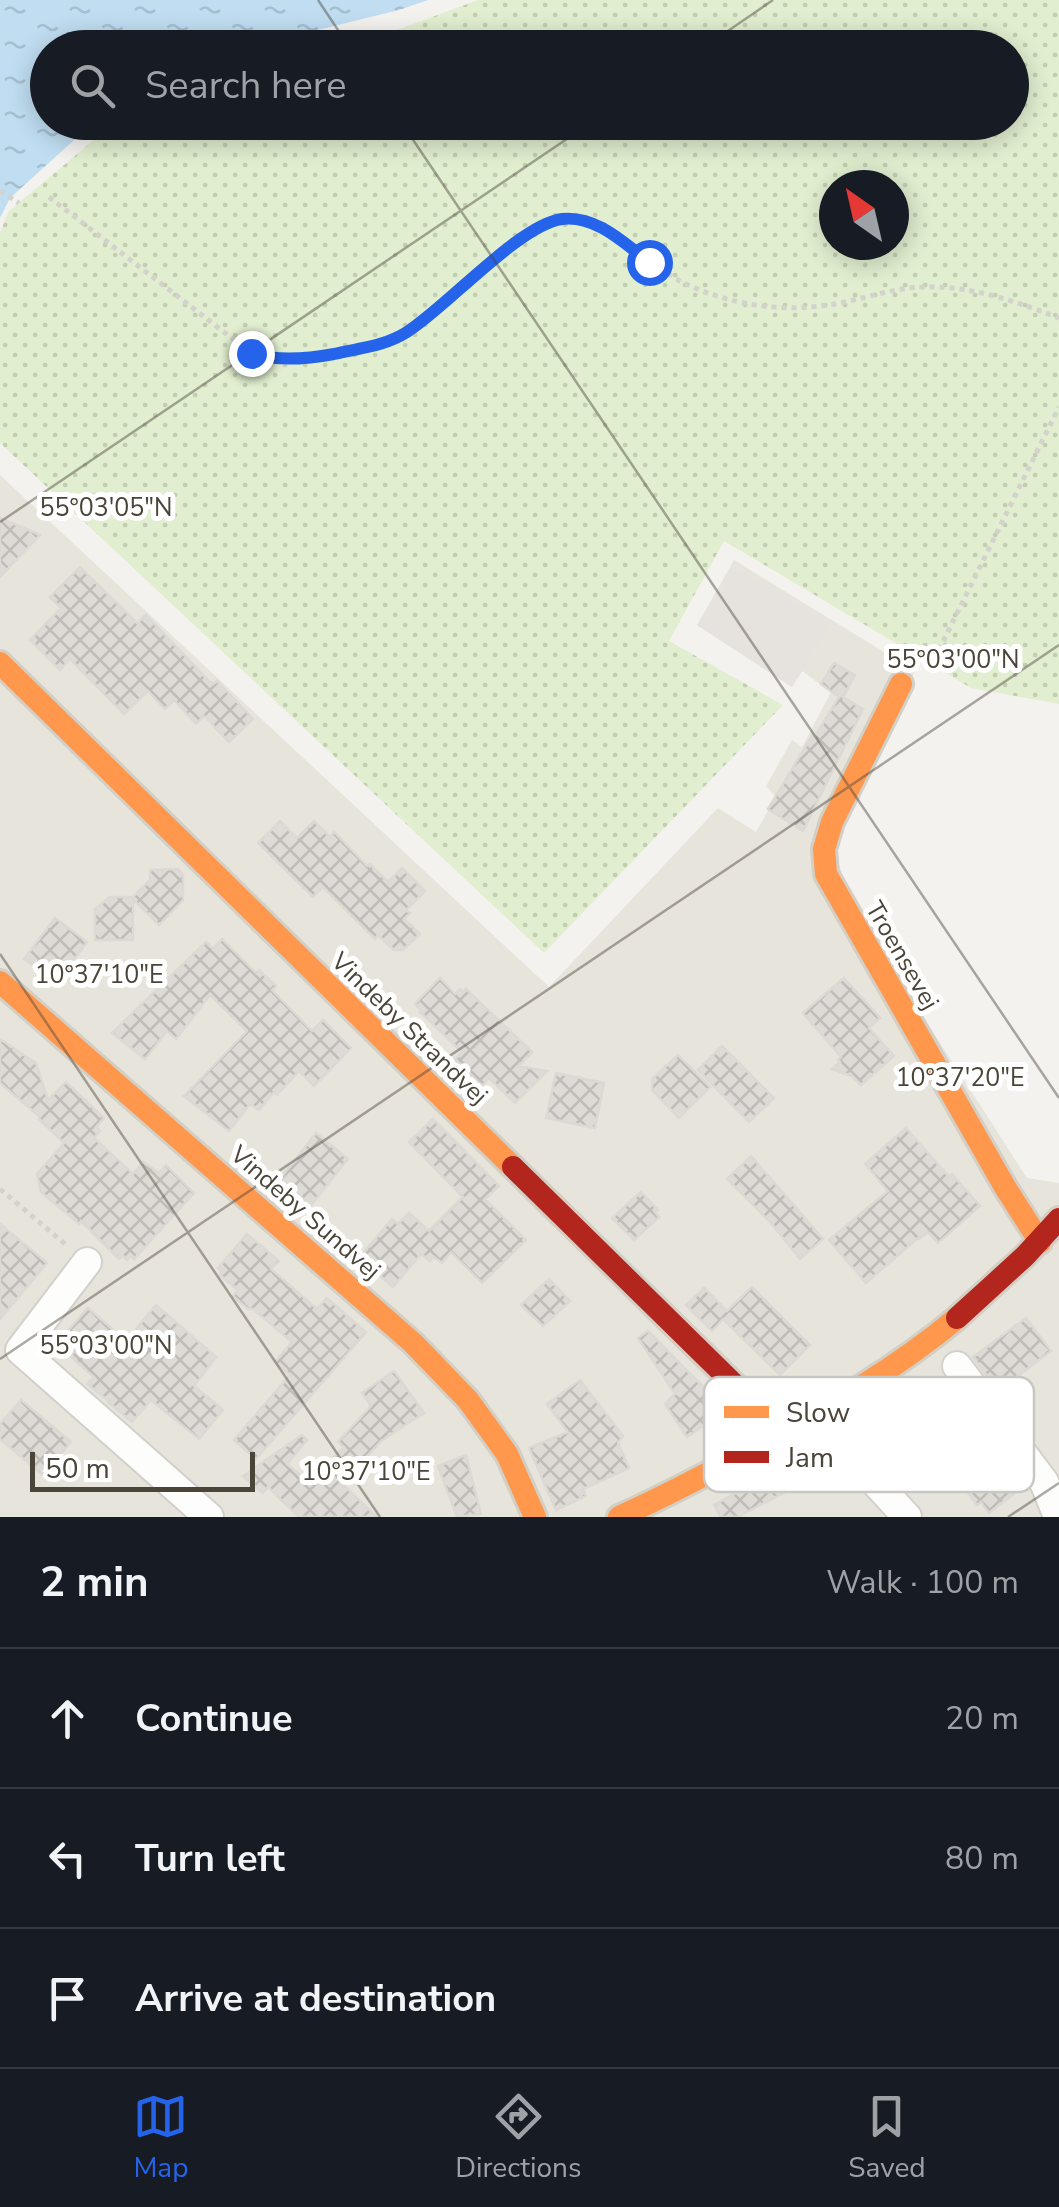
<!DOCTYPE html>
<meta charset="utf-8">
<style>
:root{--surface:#171b24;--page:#242831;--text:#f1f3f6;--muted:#9ea1a6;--line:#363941;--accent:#2563eb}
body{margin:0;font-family:"Nunito Sans",sans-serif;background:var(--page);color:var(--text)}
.compass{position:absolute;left:819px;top:170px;width:90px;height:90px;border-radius:50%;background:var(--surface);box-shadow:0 5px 25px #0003;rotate:326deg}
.scale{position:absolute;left:30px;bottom:25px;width:225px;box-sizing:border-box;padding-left:10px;border:5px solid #4b4439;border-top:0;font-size:28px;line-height:35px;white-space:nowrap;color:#4b4439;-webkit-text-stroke:8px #fff;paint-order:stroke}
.stop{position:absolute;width:30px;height:30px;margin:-22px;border:8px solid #2563eb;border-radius:50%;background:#fff}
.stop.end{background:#2563eb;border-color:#fff;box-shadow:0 2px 10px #0008}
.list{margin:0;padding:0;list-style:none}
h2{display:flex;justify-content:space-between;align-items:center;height:130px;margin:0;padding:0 40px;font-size:42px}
h2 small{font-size:32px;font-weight:400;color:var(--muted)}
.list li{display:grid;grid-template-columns:65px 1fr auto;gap:30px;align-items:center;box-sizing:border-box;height:140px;padding:0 40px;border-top:2px solid var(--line)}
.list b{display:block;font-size:38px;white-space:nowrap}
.list em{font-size:32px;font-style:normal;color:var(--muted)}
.icon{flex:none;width:55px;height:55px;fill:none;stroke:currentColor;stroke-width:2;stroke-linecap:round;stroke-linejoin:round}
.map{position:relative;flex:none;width:1059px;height:1517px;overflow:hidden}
.search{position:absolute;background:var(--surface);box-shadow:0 5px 25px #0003;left:30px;right:30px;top:30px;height:110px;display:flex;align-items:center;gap:25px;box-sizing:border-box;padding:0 35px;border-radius:55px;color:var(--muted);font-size:38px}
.sheet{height:550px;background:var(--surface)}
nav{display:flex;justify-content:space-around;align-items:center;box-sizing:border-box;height:140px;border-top:2px solid var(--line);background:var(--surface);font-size:28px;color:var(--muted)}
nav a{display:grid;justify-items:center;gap:5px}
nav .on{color:var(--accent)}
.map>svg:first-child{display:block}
</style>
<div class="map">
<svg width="1059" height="1517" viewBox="0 0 1059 1517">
<defs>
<pattern id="grass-dots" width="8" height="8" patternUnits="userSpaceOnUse" patternTransform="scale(2.5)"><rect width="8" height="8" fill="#e1eecf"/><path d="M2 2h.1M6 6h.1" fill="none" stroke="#c3cdb2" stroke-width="1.8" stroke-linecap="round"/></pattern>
<pattern id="water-ripples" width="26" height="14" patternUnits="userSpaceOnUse" patternTransform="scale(2.5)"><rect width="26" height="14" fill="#c0ddf1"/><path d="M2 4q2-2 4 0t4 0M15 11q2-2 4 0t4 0" fill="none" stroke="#a6bfcf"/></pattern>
<pattern id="building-cross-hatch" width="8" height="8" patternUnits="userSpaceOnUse" patternTransform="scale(2.5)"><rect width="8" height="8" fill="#dedbd6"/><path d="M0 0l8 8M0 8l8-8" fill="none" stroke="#c0bdb8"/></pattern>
</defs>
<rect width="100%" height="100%" fill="#f4f2ee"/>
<path fill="#e7e4dc" d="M0 475 549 987 718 808 756 832 776 797 766 786 792 740 802 747 831 692 802 671 792 687 697 625 734 560 915 671 839 829 834 847 852 906 1027 1178 1059 1183V1517H0Z"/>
<path fill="url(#grass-dots)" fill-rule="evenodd" d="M478 0H1059V704L971 688 724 541 669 641 783 705 544 953 0 443V233L8 212 114 123 1012 122V48L292 47 389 33ZM834 185H894V245H834Z"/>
<path fill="#e6e3df" d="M735 567 832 624 792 687 697 625Z"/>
<path fill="url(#water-ripples)" d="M0 0H428L399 10 249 47 48 48V122L93 123 10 198 0 218Z"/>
<path fill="url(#building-cross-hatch)" stroke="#dcd9d4" stroke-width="2.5" d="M0 518 40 535 0 577Z
M80 567 137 623 146 615 209 681 213 684 217 681 253 719 229 742 204 716 196 724 174 700 165 709 148 691 124 714 70 659 60 670 30 640 61 608 50 597Z
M834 663 855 675 843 697 863 709 803 831 768 809 813 734 815 736 839 697 821 684Z
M280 821 297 838 314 821 330 837 334 832 367 866 370 864 388 882 402 868 425 891 406 910 410 913 404 919 420 934 403 950H394L378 935 375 939 323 887 313 897 258 843Z
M178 869 183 875V900L159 925 133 899V940H95V909L110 897H133L150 880V870Z
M55 918 87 942 57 983 24 959Z
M222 939 256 973 259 970 276 986 272 990 312 1031 323 1020 351 1048 314 1086 299 1071 277 1095 274 1092 259 1110 250 1104 229 1131 184 1096 247 1031 210 995 176 1039 167 1031 145 1059 112 1033 206 942 213 949Z
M440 978 455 994 460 989 463 992 466 989 532 1052 519 1066 547 1071 515 1103 489 1078 482 1086 455 1059 462 1052 420 1012 422 1011 415 1004Z
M844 978 880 1018 869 1028 894 1056 861 1085 852 1076 832 1069 840 1062 838 1060 841 1057 803 1013Z
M0 1039 36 1063 48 1100 66 1082 104 1118 96 1127 100 1131 94 1138 133 1174 143 1162 159 1173 166 1165 194 1193 134 1259 130 1256 127 1260 123 1256 119 1259 81 1221 79 1224 41 1192 37 1174 64 1143 39 1119 40 1117 0 1083Z
M722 1046 774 1098 749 1122 698 1070Z
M678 1055 710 1087 679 1118 652 1090V1079Z
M556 1073 604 1083 595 1128 546 1118Z
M433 1119 499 1186 485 1199 526 1240 482 1283 451 1252 442 1263 434 1257 430 1261 421 1254 393 1287 359 1258 392 1219 398 1224 409 1213 429 1231 463 1197 409 1142Z
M906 1128 949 1177 952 1174 980 1206 938 1243 928 1232 919 1239 918 1238 866 1283 829 1240 888 1191 865 1164Z
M316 1133 348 1159 311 1205 279 1180Z
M751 1156 823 1239 800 1259 771 1223 727 1179Z
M641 1192 658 1210 655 1212 659 1217 634 1240 612 1218Z
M0 1224 47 1263 0 1319Z
M247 1234 279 1261 271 1269 317 1309 327 1298 366 1332 256 1459 234 1440 290 1375 275 1362 292 1342 253 1309H248L233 1296 238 1290 220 1275 222 1272 218 1268Z
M549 1279 570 1301 543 1326 521 1305Z
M752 1287 810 1345 780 1375 723 1319 712 1331 686 1305 704 1288 727 1311Z
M156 1305 216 1357 194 1386 223 1410 199 1439 151 1400 132 1422 108 1402 109 1397 107 1400 87 1384 94 1377 70 1356 80 1345 66 1333 88 1308 126 1341Z
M1026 1318 1051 1351 998 1391 973 1357Z
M648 1331 726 1410 687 1437 665 1404 675 1394 638 1338Z
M394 1371 424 1413 381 1441 342 1484 377 1517H299L268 1487 263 1493 243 1476 302 1435 307 1440 287 1464 307 1481 310 1477 312 1479 344 1447 338 1442 371 1406 362 1393Z
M580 1380 623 1436 618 1443 629 1468 583 1489 586 1496 556 1510 529 1448 568 1432 547 1404Z
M930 1383 940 1394 951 1387 970 1412 963 1418 1010 1479 1007 1482 1015 1493 989 1513 981 1502 977 1505 910 1417 914 1414 905 1403Z
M21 1400 71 1442 43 1475 0 1439V1424Z
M466 1455 481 1514 457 1517 438 1466Z
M800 1458 811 1479 737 1517H721L714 1505Z"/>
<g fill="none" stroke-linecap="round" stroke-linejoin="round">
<defs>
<path id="street" d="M87 1262 20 1350 209 1517
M957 1366 1044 1482 1055 1509
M835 1403 863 1465 876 1483 907 1517"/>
<path id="slow" d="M0 663 513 1167
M901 684 832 822 824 849 826 874 1005 1187 1040 1242
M0 982 413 1343 468 1400 507 1454 535 1517
M619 1517C666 1496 711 1472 757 1447 826 1409 896 1369 957 1318"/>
<path id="jam" d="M513 1167 740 1390 775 1438
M957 1318 1025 1256 1059 1219"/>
</defs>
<use href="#street" stroke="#d2d0cb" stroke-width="32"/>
<use href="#slow" stroke="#d3cfc5" stroke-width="28"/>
<use href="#jam" stroke="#d3cfc5" stroke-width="28"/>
<path stroke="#d3d2cc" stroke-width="5" stroke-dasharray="5 5" stroke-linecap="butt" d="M0 191 19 203
M49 197 251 353C277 362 306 360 333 354 352 350 374 348 392 340 428 324 468 283 500 257 515 244 530 230 549 223 599 206 641 262 682 282 733 307 790 314 845 302 872 296 899 287 927 287 973 286 1017 302 1059 318
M930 668 1059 407
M0 1189 65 1244"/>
<use href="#street" stroke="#fdfdfc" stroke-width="28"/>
<use href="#slow" stroke="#ff974d" stroke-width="22"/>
<use href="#jam" stroke="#b3261e" stroke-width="22"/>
</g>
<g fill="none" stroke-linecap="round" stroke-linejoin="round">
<path stroke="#2563eb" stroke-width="12" d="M251 353C277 362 307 359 334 354 360 348 385 346 407 332 448 306 519 225 562 219 596 215 624 243 649 262"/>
</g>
<path fill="none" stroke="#4b4439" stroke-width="2.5" stroke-opacity="0.45" d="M318 0 350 48M703 48 773 0M401 122 1059 1098M0 522 592 122M0 954 380 1517M0 1359 1059 645M1008 1517 1059 1483"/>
<g text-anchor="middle" stroke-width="10" stroke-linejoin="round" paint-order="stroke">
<g font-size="25" fill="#4b4439" stroke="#fff">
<text transform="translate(903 955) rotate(60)" y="9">Troensevej</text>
<text transform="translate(410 1028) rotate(44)" y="9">Vindeby Strandvej</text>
<text transform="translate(306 1212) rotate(41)" y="9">Vindeby Sundvej</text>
</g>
</g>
<rect x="704" y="1377" width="330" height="115" rx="15" fill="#fff" stroke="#c9c7c4" stroke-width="2.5"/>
<rect x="724" y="1406" width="45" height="12" fill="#ff974d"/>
<rect x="724" y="1451" width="45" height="12" fill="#b3261e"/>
<g font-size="28" fill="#4b4439">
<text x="786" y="1422">Slow</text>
<text x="786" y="1467">Jam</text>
</g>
<g font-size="25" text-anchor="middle" fill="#4b4439" stroke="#fff" stroke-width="10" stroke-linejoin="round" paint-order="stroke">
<text x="106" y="516">55°03'05"N</text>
<text x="953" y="668">55°03'00"N</text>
<text x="99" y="983">10°37'10"E</text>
<text x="960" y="1086">10°37'20"E</text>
<text x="106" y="1354">55°03'00"N</text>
<text x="366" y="1480">10°37'10"E</text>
</g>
</svg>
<svg class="compass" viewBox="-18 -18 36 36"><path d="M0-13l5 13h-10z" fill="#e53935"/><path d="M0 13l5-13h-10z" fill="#9ea1a6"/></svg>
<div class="scale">50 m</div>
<div class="stop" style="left:649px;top:262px"></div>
<div class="stop end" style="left:251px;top:353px"></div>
<div class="search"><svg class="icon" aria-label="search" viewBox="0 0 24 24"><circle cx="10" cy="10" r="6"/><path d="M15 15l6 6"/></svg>Search here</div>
</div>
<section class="sheet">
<h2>2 min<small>Walk · 100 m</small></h2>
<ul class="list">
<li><svg class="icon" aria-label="ahead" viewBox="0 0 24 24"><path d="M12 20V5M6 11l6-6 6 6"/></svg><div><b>Continue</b></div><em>20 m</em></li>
<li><svg class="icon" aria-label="left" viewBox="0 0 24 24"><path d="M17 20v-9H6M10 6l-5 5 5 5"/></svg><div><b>Turn left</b></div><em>80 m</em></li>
<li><svg class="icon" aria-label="arrive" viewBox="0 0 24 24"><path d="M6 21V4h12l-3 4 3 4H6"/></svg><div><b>Arrive at destination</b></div></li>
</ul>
</section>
<nav>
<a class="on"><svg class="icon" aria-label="map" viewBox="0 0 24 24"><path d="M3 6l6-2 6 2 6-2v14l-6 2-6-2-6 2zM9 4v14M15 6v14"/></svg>Map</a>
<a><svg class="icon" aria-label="directions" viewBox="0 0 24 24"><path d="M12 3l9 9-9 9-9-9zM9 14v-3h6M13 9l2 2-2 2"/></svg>Directions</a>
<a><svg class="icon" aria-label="saved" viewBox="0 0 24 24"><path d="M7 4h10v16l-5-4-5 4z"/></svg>Saved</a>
</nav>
